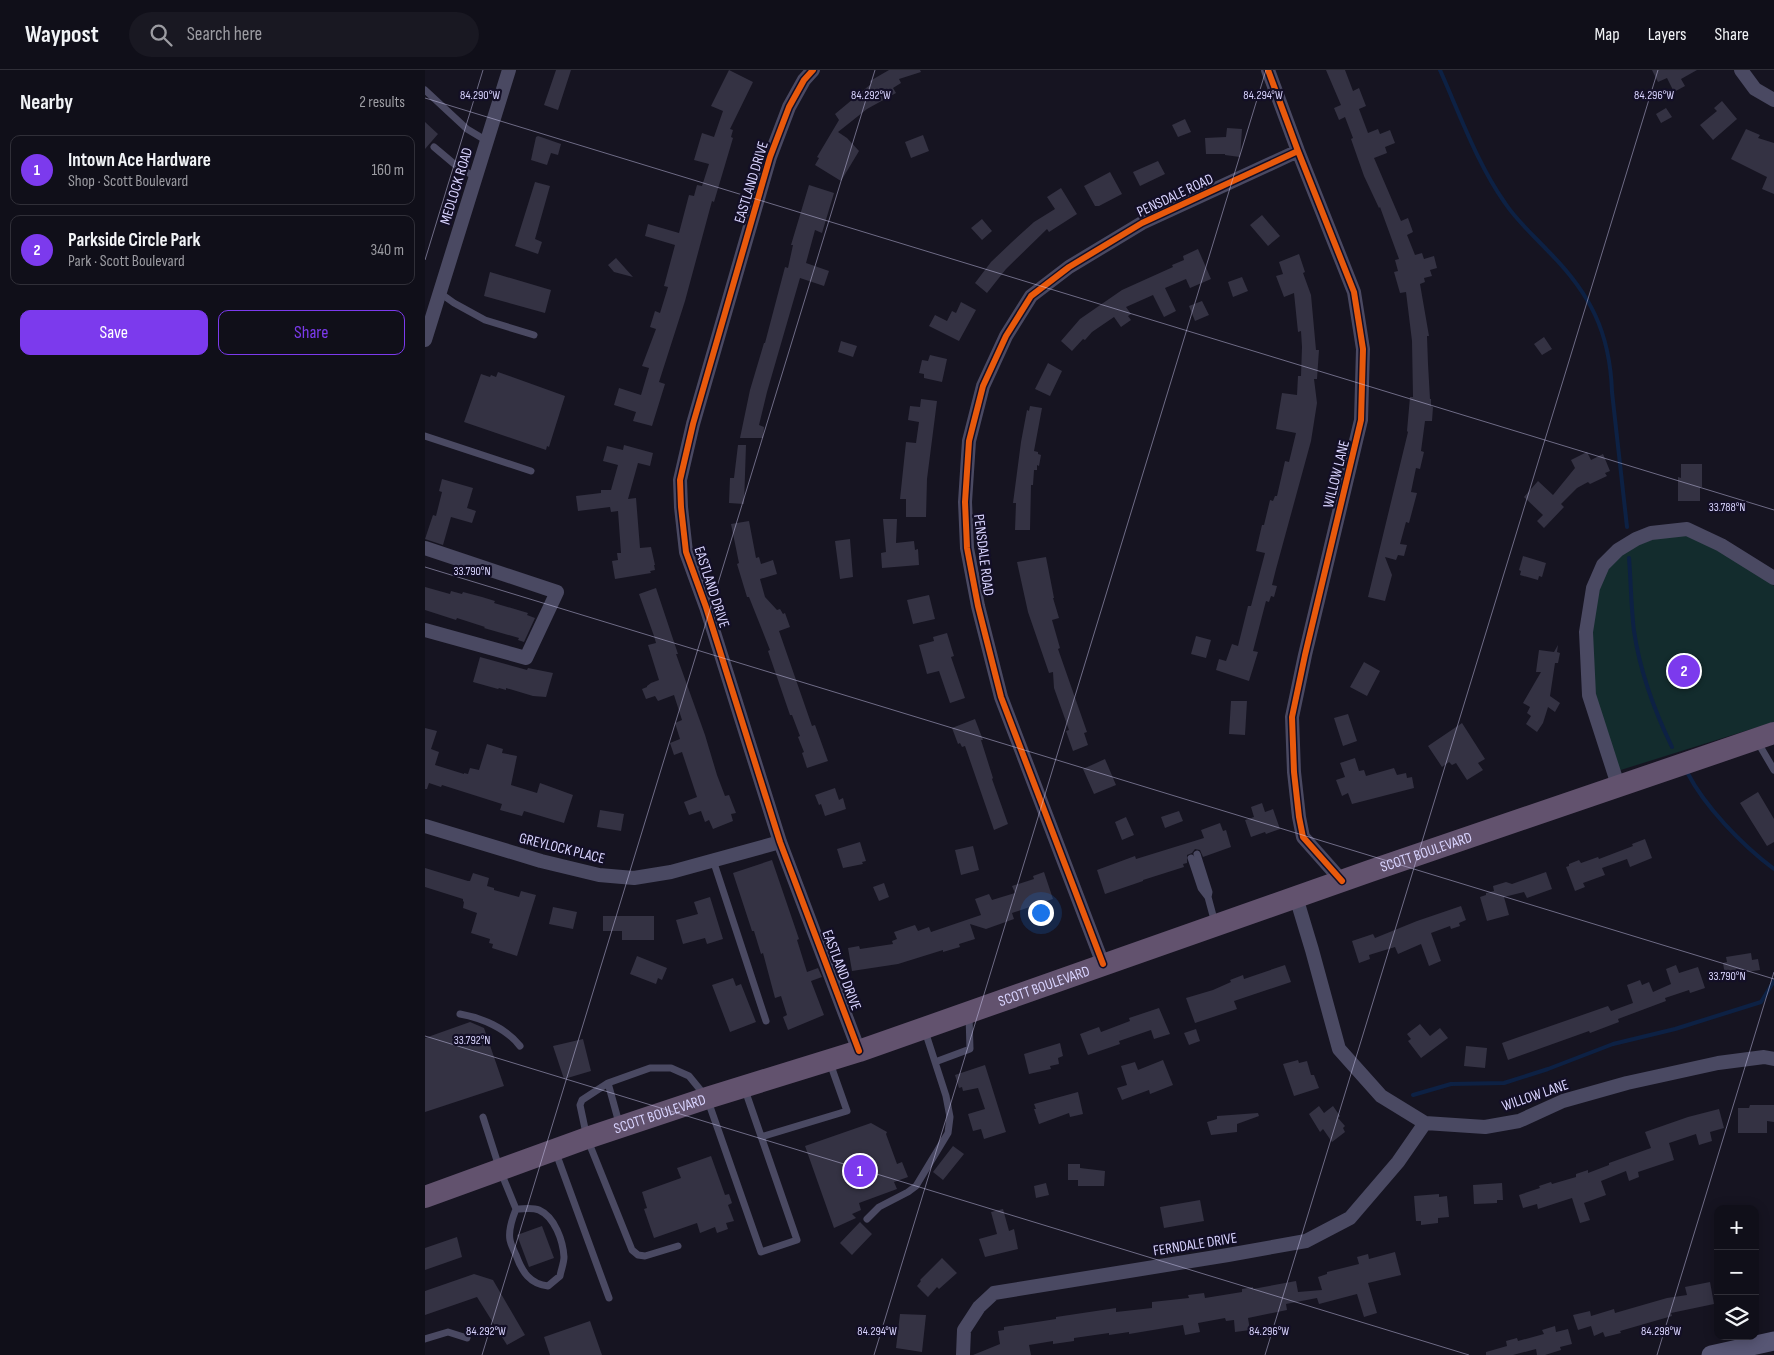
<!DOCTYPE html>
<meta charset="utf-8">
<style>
:root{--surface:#100f19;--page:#191822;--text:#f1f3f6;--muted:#9c9ca2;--line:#302f38;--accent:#7c3aed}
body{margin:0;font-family:"Sofia Sans Condensed",sans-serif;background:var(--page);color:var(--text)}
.controls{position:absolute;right:15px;bottom:15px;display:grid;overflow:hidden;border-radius:10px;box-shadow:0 2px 12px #0003}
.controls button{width:45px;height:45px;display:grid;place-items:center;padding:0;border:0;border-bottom:1px solid var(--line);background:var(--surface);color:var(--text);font:25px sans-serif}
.you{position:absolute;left:615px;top:842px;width:18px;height:18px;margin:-12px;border:4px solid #fff;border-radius:50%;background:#1a73e8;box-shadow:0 0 0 8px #1a73e833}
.badge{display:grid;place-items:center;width:32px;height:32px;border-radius:50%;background:var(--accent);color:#fff;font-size:16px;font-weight:700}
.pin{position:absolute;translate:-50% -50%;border:2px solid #fff;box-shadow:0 1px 5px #0006}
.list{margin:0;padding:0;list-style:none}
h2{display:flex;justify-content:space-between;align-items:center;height:65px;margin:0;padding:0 20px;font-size:21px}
h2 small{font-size:16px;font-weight:400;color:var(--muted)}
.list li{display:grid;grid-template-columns:32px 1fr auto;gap:15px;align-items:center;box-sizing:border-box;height:70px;margin:0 10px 10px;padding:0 10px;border:1px solid var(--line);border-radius:10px}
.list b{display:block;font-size:19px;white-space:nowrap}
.list p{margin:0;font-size:16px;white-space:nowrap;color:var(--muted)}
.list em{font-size:16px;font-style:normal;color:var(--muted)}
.actions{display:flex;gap:10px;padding:15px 20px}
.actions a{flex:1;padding:11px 0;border:1px solid var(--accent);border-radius:10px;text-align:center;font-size:18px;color:var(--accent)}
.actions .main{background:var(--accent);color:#fff}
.icon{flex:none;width:28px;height:28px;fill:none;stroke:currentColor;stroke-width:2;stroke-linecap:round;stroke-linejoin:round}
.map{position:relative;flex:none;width:1349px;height:1285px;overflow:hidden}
header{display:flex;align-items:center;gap:30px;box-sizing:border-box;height:70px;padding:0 25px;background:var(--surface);border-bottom:1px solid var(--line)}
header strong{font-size:24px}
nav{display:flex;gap:28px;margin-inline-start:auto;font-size:18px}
.search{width:350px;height:45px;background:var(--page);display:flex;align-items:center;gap:12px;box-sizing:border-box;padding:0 18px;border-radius:28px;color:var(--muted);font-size:19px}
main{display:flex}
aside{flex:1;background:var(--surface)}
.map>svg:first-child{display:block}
</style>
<header>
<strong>Waypost</strong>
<div class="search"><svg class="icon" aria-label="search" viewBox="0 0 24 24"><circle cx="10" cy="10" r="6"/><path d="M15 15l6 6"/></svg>Search here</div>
<nav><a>Map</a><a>Layers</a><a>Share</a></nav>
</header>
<main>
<aside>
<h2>Nearby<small>2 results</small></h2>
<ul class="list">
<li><span class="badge">1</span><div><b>Intown Ace Hardware</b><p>Shop · Scott Boulevard</p></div><em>160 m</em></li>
<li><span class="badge">2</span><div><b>Parkside Circle Park</b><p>Park · Scott Boulevard</p></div><em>340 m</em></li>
</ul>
<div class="actions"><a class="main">Save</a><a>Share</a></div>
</aside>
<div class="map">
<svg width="1349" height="1285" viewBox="0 0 1349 1285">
<rect width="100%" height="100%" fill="#161421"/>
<path fill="#132c2d" d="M1253 464 1268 466 1336 505 1349 516V652L1183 704 1170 619 1167 557 1172 524 1179 504 1200 480 1226 470Z"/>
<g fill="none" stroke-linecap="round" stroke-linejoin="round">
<path stroke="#0d2144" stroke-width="4" d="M1015 0C1035 45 1052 93 1080 133 1092 151 1108 165 1123 181 1165 223 1185 262 1187 322L1202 457
M1204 488C1206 512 1206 537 1209 561 1215 602 1229 640 1247 677
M1262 702C1280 737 1317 775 1349 799
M988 1025 1026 1014 1079 1013 1123 999 1188 974 1250 959 1336 932 1349 911"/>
</g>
<path fill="#343243" d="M131 0H146L133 40 119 35Z
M304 0 328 12 305 59 308 60 306 67 308 68 289 132 287 131 260 231 234 312 240 314 227 356 208 351 211 342 189 335 194 318 216 325 224 298 217 296 231 259 225 257 230 241 235 243 243 217 239 216 250 175 220 166 223 154 254 163 264 125 269 126 272 115 277 116 284 94 269 90 277 63 289 67 298 41 286 36Z
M464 0H495L496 2 474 9 476 13 468 18 471 23 442 39 413 62 422 68 434 81 416 111 390 95 394 88 392 87 414 50 410 44 446 14 445 11Z
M901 0H920L928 21 934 18 941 36 934 39 943 63 953 59 955 64 965 60 970 73 960 77 962 83 949 88 976 151 983 148 988 162 982 165 990 185 997 183 999 189 1009 186 1012 198 1005 200 1007 206 999 208 1000 212 995 214 1004 266H1002L1003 294 1005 329H1006V336L1008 337 1007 351H1000L996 381 999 382 995 399 991 398 986 422 992 423 984 453 981 452 975 474 982 475 979 486 973 485 971 490 960 487 967 505 960 531 943 527 983 362 982 361 985 327H988L987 271 981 222 975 223 969 202 973 201 970 190 974 189 955 137 954 138 939 106 926 69 928 68 920 47 914 50 909 38 916 35Z
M1227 0H1272L1256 9 1260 16 1249 22 1242 8 1233 12Z
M1297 31 1312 49 1288 70 1275 55 1292 41 1289 38Z
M1241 38 1247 47 1236 53 1231 44Z
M760 49 766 62 753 67 747 55Z
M0 52 13 64 0 79Z
M802 58 817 59 815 87 800 85V84H781L780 68 801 67Z
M1321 59 1335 65 1333 68 1349 73V124L1337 119 1342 107 1306 89Z
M498 65 504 81 486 88 480 72Z
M113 66 136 74 133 85 126 83 122 95 106 90 111 67Z
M733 91 740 104 715 116 708 102Z
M685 102 697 124 674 136H670L659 116Z
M110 112 125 116 110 169 117 172 113 184 90 176Z
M384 115 409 123 397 163 390 160 381 193 404 201 399 216 375 208 342 322 334 355 339 357 338 368H315L325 320 339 273H340L360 197 363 198 368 175H366Z
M636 118 652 144 624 162 622 159 581 199 562 223 550 213 566 192 587 172 609 152 630 139 622 127Z
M837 145 855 166 843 176 825 155Z
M557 149 567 161 557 170 546 158Z
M773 179 786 209 765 218 761 209 740 218 751 241 739 247 728 225 701 237 706 244 703 246 706 250 696 257 689 247 667 262 660 270 658 269 647 281 636 271 655 249 697 220 748 197 747 195 759 190 758 186Z
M874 184 880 202 878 203 886 225 891 280H894L892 309H889L892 333 886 371 851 499 847 515 852 516 849 527 846 526 844 532 841 531 828 581 833 582 824 611 791 600 794 589 801 591 807 574 813 576 823 536H826L840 483 831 481 837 455H839L845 430 848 431 850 426H852L860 391 864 392 871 363 851 359 857 323 872 325 873 306H876L877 277 876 261 873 262 869 223 859 227 851 206 858 204 854 192Z
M191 188 208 207 189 202 183 195Z
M65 202 126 220 120 243 59 226Z
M817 207 823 221 808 227 803 212Z
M777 231 784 245 770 251 764 236Z
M536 232 551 240 534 271 504 256 510 245 522 251 527 241 531 243Z
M1119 267 1127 279 1117 285 1109 274Z
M416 271 432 276 428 287 413 282Z
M505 285 522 289 517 312 499 308V304L494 303 497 290 503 291Z
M623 293 637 301 625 326 610 319Z
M73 302 140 326 124 377 122 376 121 380 39 352 56 304 65 307 66 305 71 307Z
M496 329 512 331 502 409 501 447H481V429H475L481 372 491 373 494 352 483 350 485 336 495 337Z
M605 336 617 338 609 381 613 382V384L616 385 614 396 612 395V400H609L608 415H606L605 460H590L591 433H588L596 372 602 340 604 341Z
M199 375 228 383 225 396 213 393 203 429 211 428 215 478 226 477 230 495H229L230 500 225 501 226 503 190 509 187 491 193 490 192 483H196L193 441 186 442 185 437 153 441 151 426 176 423V420H186L193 395 178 391 182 376 198 380Z
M313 375H321L319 434 304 433 305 408H309Z
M1162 382 1166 390 1178 384 1185 401 1180 403 1182 406 1165 414 1163 412 1152 418 1136 434 1139 437 1119 458 1112 451 1118 445 1099 427 1113 411 1128 425 1150 398 1146 390Z
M1256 394H1277V417H1275V431H1253V407L1256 408Z
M17 409 48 418 42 438 51 441 47 453 26 447 18 475 0 469 8 445 11 446 17 422 14 421Z
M458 449H472L471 473 489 471 490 480 493 479 494 495 457 498 456 483 461 482Z
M324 451 331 488 334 487 336 494 348 490 352 504 335 509 340 527 352 540 355 539 358 544 360 543 365 557 354 561 387 656 390 655 403 691 382 698 377 683 379 682 373 667 375 666 367 645H365L343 581 345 580 324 527H322L312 494 314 493 306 454Z
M425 469 428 507 415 509 410 471Z
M1098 486 1121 493 1117 507 1114 506 1113 510 1095 505 1096 501 1094 500Z
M621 487 629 528H628L634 548 627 550 635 578 633 579 662 662 659 663 663 675 648 681 641 661 644 660 629 618 628 602 624 603 603 542 592 492Z
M0 517 25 524 26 521 37 524 38 522 57 527 70 531 69 533 103 543 102 545 110 548 99 572 93 570 94 568 59 558 60 557 32 548 31 550 0 540Z
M231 518 253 584H251L280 665 292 705 300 726 304 725 311 743 306 744 308 751 288 759 284 750 280 752 276 741 264 745 259 732 272 727 257 682 249 685 245 673 255 669 250 653 257 650 249 625 233 631 230 626 221 629 217 619 222 617V616L226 613 234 610 223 575 231 573 229 566 214 524Z
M504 525 510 549 488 554 482 530Z
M522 563 529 586 526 587 540 628 525 633 514 601 502 604 494 575 509 571 508 567Z
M771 566 786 570 781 588 766 584Z
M1133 575 1132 582 1135 583 1133 593H1130L1125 626 1135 633 1130 642 1123 637 1118 653 1112 662 1101 654 1106 646 1102 643 1105 637 1098 633 1116 602H1111L1114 580 1129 582Z
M55 587 102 600 103 598 128 603 121 627 108 626 81 618V620L74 618 73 619 48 612Z
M939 592 955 601 942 626 925 617Z
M806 631H822L820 665 804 664Z
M923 644 932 671 918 676 909 648Z
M550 649 558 670H556L568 708 567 709 583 754 569 760 540 676 537 677 535 673 533 674 527 658Z
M1037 653 1060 689 1053 693 1058 700 1042 710 1031 693 1027 695 1024 692 1017 697 1003 676Z
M0 658 12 661 6 679 14 682 10 695 39 704V703L43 704 45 698 54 700 62 674 78 679 77 683 92 686 86 715 112 723 115 713 148 725 139 753 99 741 97 746 75 740 77 734 17 715 16 717 4 713 2 719H0Z
M930 688 934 701 939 700 941 706 969 698 972 705 981 703 982 708 987 707 989 718 927 734 923 723 917 726 911 710 920 707 915 693Z
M680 689 691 715 669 724 658 699Z
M410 718 414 730 418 728 421 739 400 746 396 734 394 735 390 725Z
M1333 722 1349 749V772L1342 776 1315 733Z
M837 733 840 742 848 739 855 759 841 764 840 762 826 767 820 750 829 747 826 737Z
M175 740 199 744 196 761 172 757Z
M754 741 758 751 740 758 736 747Z
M701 747 709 765 697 770 690 752Z
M795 753 798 761 801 760 806 777 778 787 775 780 770 779 767 783 762 785V793L758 794 759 797 718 810V811L680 824 672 800 710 786 711 789 779 768 776 760Z
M1220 769 1227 788 1205 797 1202 789 1177 798 1180 805 1158 813 1160 817 1150 821 1141 797 1144 796V794L1154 790 1156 793 1173 787 1174 789 1208 776 1207 774Z
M435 772 441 791 437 792 438 794 418 798 412 779Z
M548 776 554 800 536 805 530 780Z
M347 790 374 869 372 870 382 902 393 898 397 907 386 911 399 945 363 960 358 947 362 945 356 926 350 928 338 883 336 884 329 861H327L308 803Z
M0 798 43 811H45L48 803 64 808 62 816 69 818V820L94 827 96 821 111 825 92 886 67 878 68 874 64 873 65 869 46 863 52 843 38 838 39 832 38 831V829L0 817Z
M619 802 628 829 587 843 589 849 561 859 545 854 550 869 534 874 535 877 518 882V880L473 894 427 901 423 878 434 876 435 879 468 874 467 871 472 869 469 862 490 855 493 861 504 857 506 862 556 845 550 829 564 824 567 830 590 823 587 816 609 809 608 806Z
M1121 802 1127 819 1102 828 1099 822 1079 827 1084 845 1062 851 1055 827 1061 825V823L1069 821 1068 816 1081 812 1087 814Z
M459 813 464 827 454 831 448 817Z
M285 827 298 869 282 874 280 868 258 874 251 850 273 844 269 832Z
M1036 836 1041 850 1034 853 1035 856 1026 859 1025 856 1006 863 1016 891 1004 896 996 874 973 884 970 877 944 885 945 889 934 893 927 871 948 864 950 868 992 851Z
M128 837 152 842 148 859 124 854Z
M178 846H229V870H197V861H178Z
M1326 883 1327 890 1333 889 1335 900 1300 905 1298 893 1302 892 1301 887Z
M212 886 242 898 237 910 233 908 231 914 205 904Z
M860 895 866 912 809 931 812 939 770 953 761 928 788 920 806 912 805 910 818 905 819 909Z
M1251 895 1254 903 1273 897 1280 918 1265 923 1264 920 1240 928 1241 931 1193 949 1194 952 1165 963 1164 961 1083 990 1077 973 1183 936 1186 941 1208 933 1202 915 1215 910 1217 915 1224 912 1228 922 1246 914 1241 899Z
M308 908 311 916 316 914 331 952 305 962 287 915Z
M734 938 745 964 729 969 726 960 694 971 695 974 663 985 655 964 674 957 676 962 705 951 704 948Z
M45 952 59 958 79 1016 0 1042V968Z
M995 954 1005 966 1015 958 1023 968 996 988 983 971 986 969 982 964Z
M771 959 775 971 764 975 759 963Z
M158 969 166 1001 139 1009 128 976Z
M635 973 638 986 633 988 634 994 625 996 626 999 604 1004 599 984Z
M1041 976 1062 978 1060 998 1039 996Z
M738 990 748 1015 725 1024 724 1020 697 1030 692 1018 702 1015 696 996 710 992 713 1000Z
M873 990 874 993 882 991 886 1005H889L894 1018 869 1026 858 994Z
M560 995 581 1062 559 1069 556 1059 548 1061 543 1044 560 1039 553 1018 538 1021 537 1017 534 1018 530 1005Z
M653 1022 658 1044 645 1047 644 1043 614 1054 609 1039H611L609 1034Z
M1325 1035H1349V1052L1342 1051V1063H1313V1038H1324Z
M894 1036 899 1043 908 1036 915 1046 913 1048 920 1056 918 1058 920 1062 907 1072 898 1059 895 1062 884 1044Z
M1294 1039 1299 1058 1285 1062 1287 1071 1274 1075 1271 1064 1244 1073 1249 1090 1213 1102 1214 1107 1204 1111 1201 1101 1176 1111 1181 1125 1159 1133 1165 1150 1155 1153 1147 1128 1113 1139 1112 1134 1098 1138 1094 1125 1115 1118 1114 1116 1126 1112 1127 1114 1151 1107V1104L1163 1100V1103L1184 1095V1093L1226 1078 1220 1062 1263 1047Z
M833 1043 834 1046 812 1054V1062L786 1065 782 1052 792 1049V1046Z
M446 1053 462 1062 461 1064 472 1094 477 1092 483 1107 469 1112 472 1119 434 1133 436 1140 427 1144 431 1148 409 1158 380 1076Z
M528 1076 539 1084 518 1110 508 1102Z
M286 1086 300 1125 304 1124 307 1133 303 1135 309 1151 301 1153 303 1159 292 1163 290 1157 275 1163 272 1153 229 1168 219 1139 222 1138 217 1122 256 1108 252 1098Z
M643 1094H655V1098L680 1101 679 1116H653V1110H643Z
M621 1113 624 1125 611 1128 609 1116Z
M1077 1113 1078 1130H1072V1133L1049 1134 1048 1115Z
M1014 1124V1127L1022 1126 1024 1147 1013 1148V1153L996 1155V1151H991L989 1126Z
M775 1130 779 1151 739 1158 735 1137Z
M578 1139 584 1161 589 1159 593 1179 560 1187 554 1169 572 1164 566 1142Z
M435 1152 447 1164 427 1185 415 1173Z
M117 1156 129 1188 104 1197 92 1165Z
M32 1167 37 1187 0 1200V1178Z
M970 1182 976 1205 943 1213 952 1243 939 1247 932 1224 894 1234 892 1228 861 1234 862 1240 823 1248 825 1260 810 1262 809 1250 801 1251 800 1248 773 1253 775 1262 760 1265 758 1255 704 1264V1262L684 1265V1263L649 1268V1271L628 1274V1271L604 1275 606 1285H548L575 1274 573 1261 579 1260V1257L631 1249V1247L691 1238V1242L727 1238V1232L764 1228 763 1225 779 1223 780 1228 817 1222V1219L828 1217V1219L871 1211 873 1222 897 1220 893 1207 902 1204V1202L934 1194 932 1187 943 1184 944 1189Z
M517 1188 532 1203 514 1219 512 1217 503 1227 492 1216 496 1211 495 1210Z
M49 1204 68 1210 100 1265 82 1275 52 1227 0 1245V1221Z
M1285 1212 1289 1234 1246 1243 1247 1246 1195 1261 1196 1263 1180 1267 1178 1262 1169 1266 1166 1256 1153 1260 1148 1245 1165 1241 1166 1246 1189 1239 1190 1243 1242 1228 1262 1225 1260 1217Z
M475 1244 501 1245 497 1282 471 1278Z
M165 1251 177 1285H125L119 1267Z
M1130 1256 1131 1262 1143 1259 1147 1274 1135 1277 1136 1280 1120 1285H1112L1111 1279 1088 1285H1061V1282L1082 1276 1081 1271 1092 1268 1093 1271 1119 1264 1117 1260Z"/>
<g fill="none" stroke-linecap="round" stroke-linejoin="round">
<path stroke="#4a4962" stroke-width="7" d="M0 20 42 59 62 71
M9 77 34 98 51 107
M15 223 29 233 60 250 109 265
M0 366 106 401
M1332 671 1349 700
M772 784 784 822 783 827
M766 788 776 818 783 827 790 853
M288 790 341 951
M35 944C57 948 81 958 95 976
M510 992 545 979 544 945
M183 1013 194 1053
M58 1047 75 1100 91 1139C87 1149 83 1160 85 1170 86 1175 89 1181 91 1185 97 1202 105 1214 123 1216L135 1206C136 1200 139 1193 139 1187 138 1171 130 1147 114 1140 107 1137 99 1139 91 1139
M336 1067 422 1041 405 993
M131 1083 184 1228
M442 1149 454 1137 483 1122 491 1116 523 1063 525 1047 521 1026 500 961
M253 1176 220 1186 213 1185 207 1180 162 1068 155 1035 157 1030 183 1013 225 998H246L264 1006 282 1028 336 1182 372 1170 320 1020
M0 1269 23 1262 42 1268"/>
<path stroke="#4a4962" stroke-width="14" d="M388 0 379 10 364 37 345 87 268 354 255 410 256 437 261 482 281 537 355 772 434 981
M843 0 873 81 929 222 938 279 936 350 880 585 867 647 869 702 874 747 878 767 917 811
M1316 0 1330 19 1349 30
M0 270 84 0
M0 478 132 522 101 588 0 560
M1193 715 1164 625 1161 562 1168 518 1178 495 1193 480 1211 469 1226 463 1262 459 1296 475 1349 508
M0 756 116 791 174 805 209 808 246 802 355 772
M871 827 887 880 914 979 956 1026 1000 1053 1060 1057 1094 1051 1138 1031 1202 1013 1293 993 1339 987 1349 989
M678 894 576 627 553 536 542 478 540 432 544 371 558 316 581 266 606 226 644 197 717 153 873 81
M538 1285 539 1260 554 1237 569 1223 803 1185 881 1171 925 1148 973 1092 1000 1053"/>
<path stroke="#575674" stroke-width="19" d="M1286 1285 1349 1271"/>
<path stroke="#62526e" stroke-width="22" id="s1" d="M0 1127 162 1068 282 1028 434 981 945 801 1349 663"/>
<defs>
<path id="cycleway" d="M388 0 379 10 364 37 345 87 268 354 255 410 256 437 261 482 281 537 355 772 434 981
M843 0 873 81 929 222 938 279 936 350 880 585 867 647 869 702 874 747 878 767 917 811
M678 894 576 627 553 536 542 478 540 432 544 371 558 316 581 266 606 226 644 197 717 153 873 81"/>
</defs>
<use href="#cycleway" stroke="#130f26" stroke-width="9"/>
<use href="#cycleway" stroke="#e8590c" stroke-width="6"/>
</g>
<path fill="none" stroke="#d9d4ff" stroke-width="1" stroke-opacity="0.45" d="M0 28 1349 440M0 190 58 0M0 497 1349 909M0 966 1044 1285M57 1285 450 0M449 1285 841 0M840 1285 1233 0M1232 1285 1349 902"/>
<g text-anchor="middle" stroke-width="4.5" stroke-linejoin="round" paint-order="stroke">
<g font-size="15" fill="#d9d4ff" stroke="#130f26">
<text transform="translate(326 112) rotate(-73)" y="5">EASTLAND DRIVE</text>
<text transform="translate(31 116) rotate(-73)" y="5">MEDLOCK ROAD</text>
<text transform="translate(750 125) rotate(-25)" y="5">PENSDALE ROAD</text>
<text transform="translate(911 404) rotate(-76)" y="5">WILLOW LANE</text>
<text transform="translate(559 485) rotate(83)" y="5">PENSDALE ROAD</text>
<text transform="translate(287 517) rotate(72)" y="5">EASTLAND DRIVE</text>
<text transform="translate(137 778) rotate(14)" y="5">GREYLOCK PLACE</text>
<text dy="5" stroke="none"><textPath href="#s1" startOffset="1059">SCOTT BOULEVARD</textPath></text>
<text transform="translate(417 900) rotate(69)" y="5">EASTLAND DRIVE</text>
<text dy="5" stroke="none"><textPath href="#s1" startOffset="654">SCOTT BOULEVARD</textPath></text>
<text transform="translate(1110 1025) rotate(-19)" y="5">WILLOW LANE</text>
<text dy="5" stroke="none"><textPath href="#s1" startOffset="249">SCOTT BOULEVARD</textPath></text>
<text transform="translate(770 1174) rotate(-9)" y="5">FERNDALE DRIVE</text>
</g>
</g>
<g font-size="12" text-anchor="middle" fill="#d9d4ff" stroke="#130f26" stroke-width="4.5" stroke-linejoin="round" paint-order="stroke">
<text x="55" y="29">84.290°W</text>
<text x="446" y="29">84.292°W</text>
<text x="838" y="29">84.294°W</text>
<text x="1229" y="29">84.296°W</text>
<text x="1302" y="441">33.788°N</text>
<text x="47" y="505">33.790°N</text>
<text x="1302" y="910">33.790°N</text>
<text x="47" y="974">33.792°N</text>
<text x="61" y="1265">84.292°W</text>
<text x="452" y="1265">84.294°W</text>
<text x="844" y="1265">84.296°W</text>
<text x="1236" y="1265">84.298°W</text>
</g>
</svg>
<div class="controls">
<button>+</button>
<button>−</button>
<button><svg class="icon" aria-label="layers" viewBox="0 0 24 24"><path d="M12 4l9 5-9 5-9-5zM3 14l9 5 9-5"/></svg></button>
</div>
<div class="you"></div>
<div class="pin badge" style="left:435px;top:1101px">1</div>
<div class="pin badge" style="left:1259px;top:601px">2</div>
</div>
</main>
